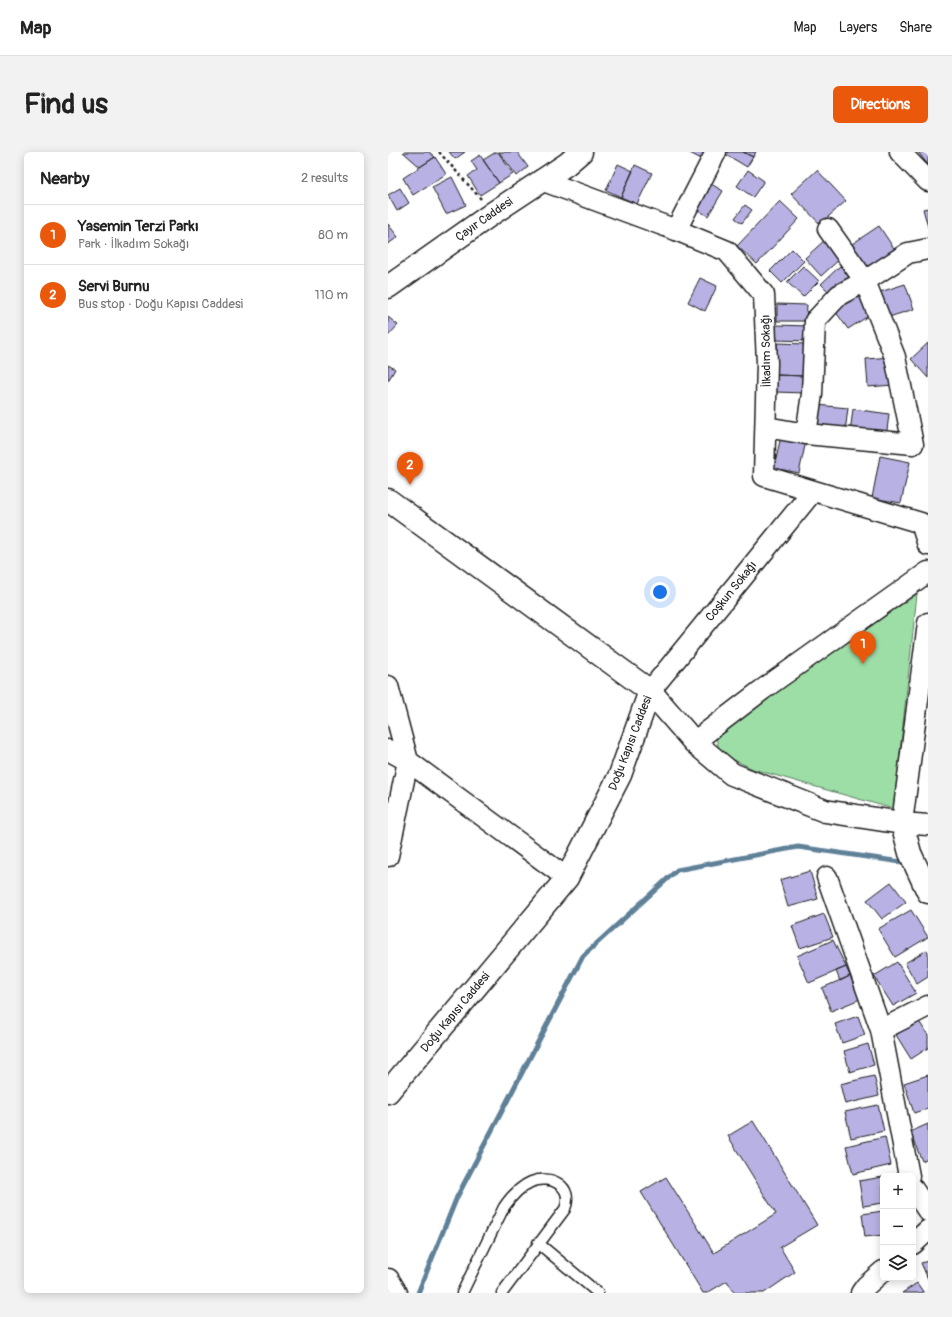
<!DOCTYPE html>
<meta charset="utf-8">
<style>
:root{--surface:#fff;--page:#f2f2f2;--text:#222;--muted:#767676;--line:#e0e0e0;--accent:#ea580c}
body{margin:0;font-family:Pangolin,sans-serif;background:var(--page);color:var(--text)}
.controls{position:absolute;right:12px;bottom:12px;display:grid;overflow:hidden;border-radius:6px;box-shadow:0 2px 10px #0003}
.controls button{width:36px;height:36px;display:grid;place-items:center;padding:0;border:0;border-bottom:1px solid var(--line);background:var(--surface);color:var(--text);font:20px sans-serif}
.you{position:absolute;left:272px;top:440px;width:14px;height:14px;margin:-10px;border:3px solid #fff;border-radius:50%;background:#1a73e8;box-shadow:0 0 0 6px #1a73e833}
.badge{display:grid;place-items:center;width:26px;height:26px;border-radius:50%;background:var(--accent);color:#fff;font-size:13px;font-weight:700}
.pin{position:absolute;translate:-50% -33px;filter:drop-shadow(0 1px 2px #0008)}
.pin::after{content:'';position:absolute;top:21px;width:14px;height:12px;background:inherit;clip-path:polygon(0 0,100% 0,50% 100%)}
.list{margin:0;padding:0;list-style:none}
h2{display:flex;justify-content:space-between;align-items:center;height:52px;margin:0;padding:0 16px;font-size:17px}
h2 small{font-size:13px;font-weight:400;color:var(--muted)}
.list li{display:grid;grid-template-columns:26px 1fr auto;gap:12px;align-items:center;box-sizing:border-box;height:60px;padding:0 16px;border-top:1px solid var(--line)}
.list b{display:block;font-size:15px;white-space:nowrap}
.list p{margin:0;font-size:13px;white-space:nowrap;color:var(--muted)}
.list em{font-size:13px;font-style:normal;color:var(--muted)}
.icon{flex:none;width:22px;height:22px;fill:none;stroke:currentColor;stroke-width:2;stroke-linecap:round;stroke-linejoin:round}
.map{position:relative;flex:none;width:540px;height:1141px;overflow:hidden;border-radius:6px}
header{display:flex;align-items:center;gap:24px;box-sizing:border-box;height:56px;padding:0 20px;background:var(--surface);border-bottom:1px solid var(--line)}
header strong{font-size:19px}
nav{display:flex;gap:22px;margin-inline-start:auto;font-size:14px}
.intro{display:flex;align-items:center;justify-content:space-between;box-sizing:border-box;height:96px;padding:0 24px}
h1{margin:0;font-size:28px}
.button{padding:10px 18px;border-radius:6px;background:var(--accent);color:#fff;font-size:14px;font-weight:700}
main{display:flex;gap:24px;padding:0 24px}
aside{flex:1;background:var(--surface);border-radius:6px;box-shadow:0 2px 10px #0003}
.map>svg:first-child{display:block}
</style>
<header>
<strong>Map</strong>
<nav><a>Map</a><a>Layers</a><a>Share</a></nav>
</header>
<div class="intro"><h1>Find us</h1><a class="button">Directions</a></div>
<main>
<aside>
<h2>Nearby<small>2 results</small></h2>
<ul class="list">
<li><span class="badge">1</span><div><b>Yasemin Terzi Parkı</b><p>Park · İlkadım Sokağı</p></div><em>80 m</em></li>
<li><span class="badge">2</span><div><b>Servi Burnu</b><p>Bus stop · Doğu Kapısı Caddesi</p></div><em>110 m</em></li>
</ul>
</aside>
<div class="map">
<svg width="540" height="1141" viewBox="0 0 540 1141">
<rect width="100%" height="100%" fill="#fff"/>
<filter id="ink" filterUnits="userSpaceOnUse"><feTurbulence type="fractalNoise" baseFrequency=".025" numOctaves="2"/><feDisplacementMap in="SourceGraphic" scale="8" xChannelSelector="R" yChannelSelector="G"/><feConvolveMatrix kernelMatrix="1 2 1 2 8 2 1 2 1" color-interpolation-filters="sRGB"/></filter>
<g filter="url(#ink)">
<path fill="#9ddda6" stroke="#5c7c61" d="M529 442 506 657 365 617 332 601 327 582Z"/>
<g fill="none" stroke-linecap="round" stroke-linejoin="round">
<path stroke="#5f8198" stroke-width="5" d="M30 1141 69 1045 195 804 289 718 410 695 520 711"/>
</g>
<path fill="#b8b2e4" stroke="#1c1c1c" d="M15 0H41L47 5 32 15Z
M61 0H77L67 7Z
M108 0H110L125 22 111 31 95 8Z
M111 0H129L140 15 129 24Z
M300 0H320L315 8Z
M334 0H355L365 5 359 15Z
M355 0H368L365 5Z
M530 0H540V13Z
M92 3 111 31 92 43 80 24 89 18 83 9Z
M47 5 58 22 25 43 15 26Z
M230 12 245 19 233 45 218 38Z
M247 13 264 21 249 52 233 45Z
M360 18 376 29 365 45 349 34Z
M429 18 458 49 432 72 403 42Z
M64 25 78 53 58 62 44 35Z
M318 29 335 39 320 64 303 54Z
M12 36 21 51 9 59 0 43Z
M392 49 411 67 369 112 349 94Z
M357 53 364 58 354 71 347 66Z
M540 56V75L535 57Z
M0 72 10 85 0 92Z
M491 74 507 98 480 116 464 92Z
M438 87 454 105 433 124 417 106Z
M404 97 416 109 394 131 382 119Z
M415 114 431 129 415 145 399 130Z
M452 114 462 125 444 143 433 132Z
M312 126 329 134 317 159 300 150Z
M517 132 526 157 498 166 489 141Z
M470 139 485 161 460 177 445 156Z
M389 152 419 153 418 169H389Z
M0 165 10 173 0 184Z
M387 173 422 174V189L387 188Z
M389 191 418 192 417 224 388 223Z
M540 191V226L523 207Z
M503 205 505 233 480 235 478 207Z
M0 213 7 217 0 229Z
M388 223 417 224 416 241 387 240Z
M429 253 460 256 457 280 426 277Z
M465 257 501 262 498 286 462 281Z
M393 284 418 289 411 321 386 316Z
M492 304 522 310 513 351 484 346Z
M422 719 430 747 400 755 392 728Z
M503 730 518 750 494 767 479 748Z
M523 758 540 785 507 805 490 777Z
M436 762 445 785 412 796 404 774Z
M445 788 458 815 421 831 409 804Z
M539 798 540 800V825L529 832 517 811Z
M509 810 528 841 505 854 486 824Z
M458 815 462 824 452 829 448 819Z
M462 824 472 847 443 859 434 836Z
M470 864 477 883 454 891 447 872Z
M530 868 540 883V896L523 907 508 883Z
M480 892 486 913 462 920 456 899Z
M540 923V956L526 961 516 931Z
M486 924 491 944 457 952 452 932Z
M490 953 496 979 463 986 457 960Z
M365 969 429 1073 392 1095 407 1120 376 1141H347L339 1129 319 1141H315L253 1040 278 1025 326 1101 388 1062 340 984Z
M540 972V1006L534 1009 522 980Z
M497 985 503 1013 465 1022 458 994Z
M495 1025V1051L475 1054 471 1029Z
M495 1059V1083L477 1085 474 1062Z
M540 1109V1127L533 1111Z
M529 1131 536 1141H514Z"/>
<g fill="none" stroke-linecap="round" stroke-linejoin="round">
<defs>
<path id="service" d="M150 1091 210 1141
M74 1141 116 1055C123 1045 131 1035 143 1030 163 1022 186 1034 177 1057L114 1141"/>
<path id="minor" d="M512 0 540 29
M153 28 288 78 339 99 376 143 379 211 376 324 533 371 540 393
M288 78 328 0
M378 275 418 282 525 292 507 205 477 129 440 77
M418 282 424 242 427 169 451 143 477 129 520 101 540 97
M540 471 514 671 540 673
M0 534 20 609 0 704
M262 539 425 339
M306 590 374 538 540 420
M0 598 20 609 179 726
M439 725 493 878 521 1024
M493 878 540 854
M525 1037 540 1059
M525 1092 540 1078
M473 1141 478 1134 495 1119"/>
<path id="tertiary" d="M0 348 262 539 306 590 344 622 437 659 514 671 522 701 540 740
M0 940 179 726 232 623 262 539
M0 1128 8 1141"/>
<path id="primary" d="M0 135 105 61 179 12 193 0"/>
</defs>
<use href="#service" stroke="#1c1c1c" stroke-width="13"/>
<use href="#minor" stroke="#1c1c1c" stroke-width="23"/>
<use href="#tertiary" stroke="#1c1c1c" stroke-width="25"/>
<use href="#primary" stroke="#1c1c1c" stroke-width="25"/>
<path stroke="#1c1c1c" stroke-width="2.5" stroke-dasharray="3 3" stroke-linecap="butt" d="M51 0 93 47"/>
<use href="#service" stroke="#fff" stroke-width="10"/>
<use href="#minor" stroke="#fff" stroke-width="20"/>
<use href="#tertiary" stroke="#fff" stroke-width="22"/>
<use href="#primary" stroke="#fff" stroke-width="22"/>
</g>
</g>
<g text-anchor="middle" stroke-width="3.5" stroke-linejoin="round" paint-order="stroke">
<g font-size="12" fill="#1c1c1c" stroke="#fff">
<text transform="translate(96 67) rotate(-35)" y="4">Çayır Caddesi</text>
<text transform="translate(378 199) rotate(-91)" y="4">İlkadım Sokağı</text>
<text transform="translate(343 439) rotate(-51)" y="4">Coşkun Sokağı</text>
<text transform="translate(242 591) rotate(-69)" y="4">Doğu Kapısı Caddesi</text>
<text transform="translate(67 860) rotate(-50)" y="4">Doğu Kapısı Caddesi</text>
</g>
</g>
</svg>
<div class="controls">
<button>+</button>
<button>−</button>
<button><svg class="icon" aria-label="layers" viewBox="0 0 24 24"><path d="M12 4l9 5-9 5-9-5zM3 14l9 5 9-5"/></svg></button>
</div>
<div class="you"></div>
<div class="pin badge" style="left:475px;top:512px">1</div>
<div class="pin badge" style="left:22px;top:333px">2</div>
</div>
</main>
